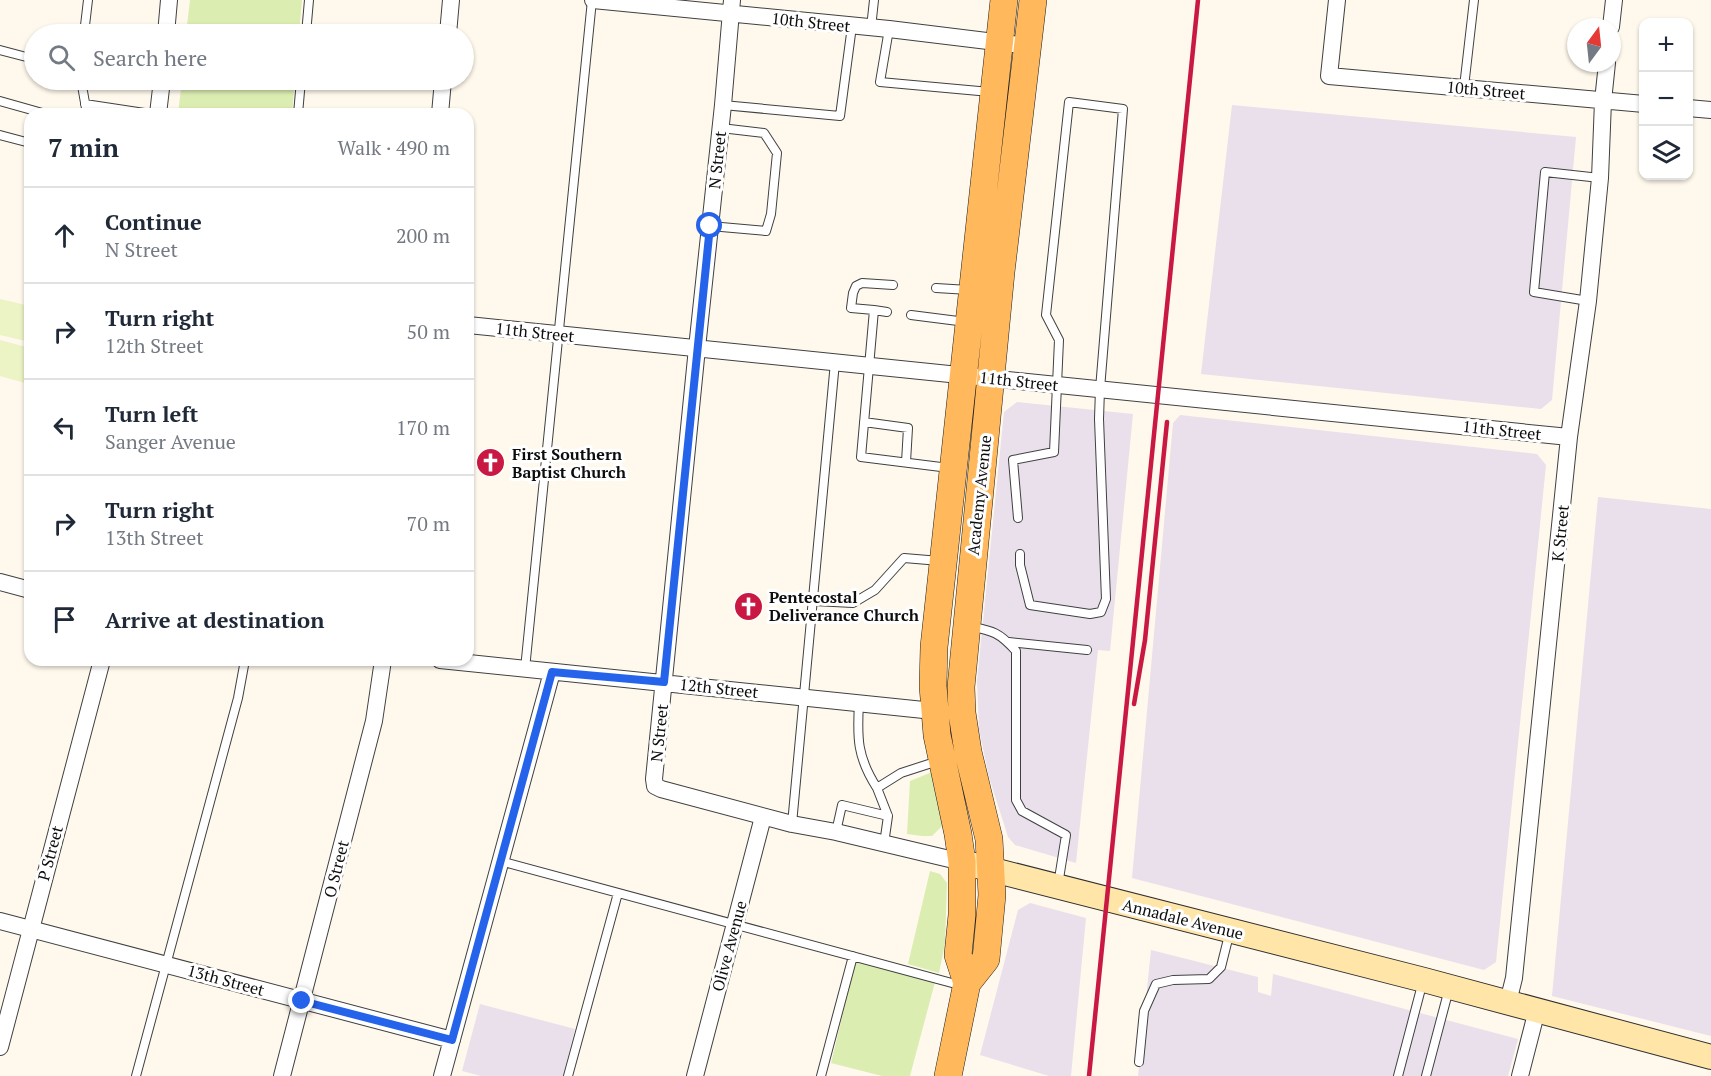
<!DOCTYPE html>
<meta charset="utf-8">
<style>
:root{--surface:#fff;--page:#f6f6f7;--text:#1f2937;--muted:#747a83;--line:#e0e1e3}
body{margin:0;font-family:"PT Serif",serif;background:var(--page);color:var(--text)}
.controls{position:absolute;right:18px;top:18px;display:grid;overflow:hidden;border-radius:12px;box-shadow:0 2px 4px #0004}
.controls button{width:54px;height:54px;display:grid;place-items:center;padding:0;border:0;border-bottom:2px solid var(--line);background:var(--surface);color:var(--text);font:30px sans-serif}
.compass{position:absolute;left:1567px;top:18px;width:54px;height:54px;border-radius:50%;background:var(--surface);box-shadow:0 2px 4px #0004;rotate:15deg}
.stop{position:absolute;width:18px;height:18px;margin:-14px;border:4px solid #2563eb;border-radius:50%;background:#fff}
.stop.end{background:#2563eb;border-color:#fff;box-shadow:0 2px 6px #0008}
.list{margin:0;padding:0;list-style:none}
h2{display:flex;justify-content:space-between;align-items:center;height:78px;margin:0;padding:0 24px;font-size:26px}
h2 small{font-size:20px;font-weight:400;color:var(--muted)}
.list li{display:grid;grid-template-columns:39px 1fr auto;gap:18px;align-items:center;box-sizing:border-box;height:96px;padding:0 24px;border-top:2px solid var(--line)}
.list b{display:block;font-size:22px;white-space:nowrap}
.list p{margin:0;font-size:20px;white-space:nowrap;color:var(--muted)}
.list em{font-size:20px;font-style:normal;color:var(--muted)}
.icon{flex:none;width:33px;height:33px;fill:none;stroke:currentColor;stroke-width:2;stroke-linecap:round;stroke-linejoin:round}
.map{position:relative;flex:none;width:1711px;height:1076px;overflow:hidden}
.search{position:absolute;background:var(--surface);box-shadow:0 2px 4px #0004;left:24px;top:24px;width:450px;height:66px;display:flex;align-items:center;gap:15px;box-sizing:border-box;padding:0 21px;border-radius:33px;color:var(--muted);font-size:22px}
.panel{position:absolute;background:var(--surface);box-shadow:0 2px 4px #0004;left:24px;top:108px;width:450px;height:558px;border-radius:18px}
.map>svg:first-child{display:block}
</style>
<div class="map">
<svg width="1711" height="1076" viewBox="0 0 1711 1076">
<rect width="100%" height="100%" fill="#fff8ec"/>
<path fill="#e9e0ec" d="M1232 105 1576 137 1552 400 1541 409 1201 374Z
M1017 402 1133 414 1110 651 1098 650 1076 863 1015 845 1008 837 989 777 979 729 977 681 1004 412Z
M1180 415 1537 454 1546 465 1496 962 1484 970 1132 878 1173 423Z
M1598 497 1711 509V1036L1552 996Z
M1030 903 1086 918 1071 1076H1049L980 1055 1018 910Z
M1151 950 1258 977V992L1271 996 1273 974 1518 1039 1508 1076H1138Z
M480 1004 575 1029 563 1076H481L462 1071Z"/>
<path fill="#dcedb2" d="M190 0H302L299 34H186Z
M182 80H295L292 114H178Z
M932 772 943 825 932 836H922L907 834 910 781Z
M930 871 940 874 947 883 945 943 939 973 908 964Z
M856 960 935 982 910 1076H882L831 1063Z"/>
<path fill="#ecf3c5" d="M0 299 30 306V342L0 335Z
M0 340 30 348V366L25 383 0 376Z"/>
<g fill="none" stroke-linecap="round" stroke-linejoin="round">
<defs>
<path id="lane" d="M871 28 874 0
M889 29 880 82 990 92
M84 34 88 0
M306 34 309 0
M0 50 34 59
M81 80 87 114
M1464 87 1474 0
M0 101 46 114
M85 104 151 114
M723 105 840 116 852 26
M298 114 301 80
M0 135 30 143
M710 226 766 231 771 214 777 153 764 133 721 128
M893 285 862 283 856 286 853 293 851 308 874 310 861 457 949 468
M936 288 969 290
M1588 301 1534 292 1545 172 1600 178
M874 310 887 312
M911 315 966 322
M864 422 908 428 906 462
M1018 518 1013 460 1054 452 1059 340 1046 315 1069 102 1123 109 1100 389 1099 419 1106 599 1101 612 1090 614 1030 605 1020 565V554
M814 601 853 603 875 590 904 558 940 561
M969 626C993 631 999 632 1016 651V800L1022 811 1066 835 1058 885
M1009 642 1087 650
M525 669 592 0
M859 703C857 738 857 757 877 788
M792 824 835 362
M836 832 842 805 888 816
M884 844 888 816 877 788 901 773 938 761
M500 861 963 986
M1139 1062 1144 1011 1156 984 1173 980 1209 979 1221 967 1230 931
M136 1076 238 698 245 660
M568 1076 618 893
M821 1076 853 956
M1398 1076 1423 981
M1426 1076 1449 989"/>
<path id="street" d="M593 0 889 29 1028 46
M732 0 723 105 697 348 654 779 655 786 661 789 792 824 836 832 962 862
M1337 0 1329 76 1644 104
M1611 27 1614 0
M166 34 169 0
M448 34 451 0
M1688 108 1711 110
M158 114 162 80
M440 114 443 80
M468 325 1569 437
M0 582 30 590
M440 660 943 712
M0 921 452 1040
M1508 1002 1514 978 1569 437 1588 301 1600 178 1603 101 1607 63
M0 1047 102 660
M282 1076 374 721 383 660
M442 1076 552 672
M695 1076 763 817
M1520 1076 1537 1010"/>
<path id="secondary" d="M962 862 1424 980 1711 1057"/>
<path id="primary" d="M967 983 986 959 992 895 989 839 968 752 962 713 961 687 1001 272 1033 0
M948 1076 967 983 958 955 962 915V862L958 834 937 735 933 686 934 647 1004 0"/>
</defs>
<use href="#lane" stroke="#404040" stroke-width="10"/>
<use href="#street" stroke="#404040" stroke-width="18"/>
<use href="#secondary" stroke="#2f2f2f" stroke-width="26"/>
<use href="#primary" stroke="#1e1e1e" stroke-width="28"/>
<use href="#lane" stroke="#fff" stroke-width="8"/>
<use href="#street" stroke="#fff" stroke-width="16"/>
<use href="#secondary" stroke="#ffe5a7" stroke-width="24"/>
<use href="#primary" stroke="#ffb95c" stroke-width="27"/>
<path stroke="#c91842" stroke-width="4.5" d="M1134 704 1145 640 1167 422
M1089 1076 1198 0"/>
</g>
<g fill="none" stroke-linecap="round" stroke-linejoin="round">
<path stroke="#2563eb" stroke-width="8" d="M302 1001 452 1040 552 672 664 682 710 226"/>
</g>
<defs>
<symbol id="church-disc" viewBox="-11 -11 22 22"><circle r="9.5" fill="#c91842" stroke="#fff"/><path d="M-1.2-6h2.4v3.5h3.3v2.4h-3.3V6h-2.4V-.1h-3.3v-2.4h3.3Z" fill="#fff"/></symbol>
</defs>
<g fill-rule="evenodd">
<use href="#church-disc" x="474" y="446" width="33" height="33"/>
<use href="#church-disc" x="732" y="590" width="33" height="33"/>
</g>
<g text-anchor="middle" stroke-width="6" stroke-linejoin="round" paint-order="stroke">
<g font-size="16" fill="#0d0d0d" stroke="#fff">
<text transform="translate(811 22) rotate(6)" y="6">10th Street</text>
<text transform="translate(1486 90) rotate(5)" y="6">10th Street</text>
<text transform="translate(717 160) rotate(-84)" y="6">N Street</text>
<text transform="translate(535 332) rotate(6)" y="6">11th Street</text>
<text transform="translate(1019 381) rotate(6)" y="6">11th Street</text>
<text transform="translate(1502 430) rotate(6)" y="6">11th Street</text>
<text transform="translate(979 495) rotate(-84)" y="6">Academy Avenue</text>
<text transform="translate(1560 533) rotate(-84)" y="6">K Street</text>
<text transform="translate(719 688) rotate(6)" y="6">12th Street</text>
<text transform="translate(659 733) rotate(-84)" y="6">N Street</text>
<text transform="translate(50 853) rotate(-75)" y="6">P Street</text>
<text transform="translate(336 869) rotate(-76)" y="6">O Street</text>
<text transform="translate(1183 919) rotate(14)" y="6">Annadale Avenue</text>
<text transform="translate(729 946) rotate(-75)" y="6">Olive Avenue</text>
<text transform="translate(226 980) rotate(15)" y="6">13th Street</text>
</g>
<g font-size="16" font-weight="bold" fill="#0d0d0d" stroke="#fff" text-anchor="start">
<text x="512" y="460">First Southern<tspan x="512" dy="18">Baptist Church</tspan></text>
<text x="769" y="603">Pentecostal<tspan x="769" dy="18">Deliverance Church</tspan></text>
</g>
</g>
</svg>
<div class="controls">
<button>+</button>
<button>−</button>
<button><svg class="icon" aria-label="layers" viewBox="0 0 24 24"><path d="M12 4l9 5-9 5-9-5zM3 14l9 5 9-5"/></svg></button>
</div>
<svg class="compass" viewBox="-18 -18 36 36"><path d="M0-13l5 13h-10z" fill="#e53935"/><path d="M0 13l5-13h-10z" fill="#747a83"/></svg>
<div class="stop" style="left:710px;top:226px"></div>
<div class="stop end" style="left:302px;top:1001px"></div>
<div class="search"><svg class="icon" aria-label="search" viewBox="0 0 24 24"><circle cx="10" cy="10" r="6"/><path d="M15 15l6 6"/></svg>Search here</div>
<section class="panel">
<h2>7 min<small>Walk · 490 m</small></h2>
<ul class="list">
<li><svg class="icon" aria-label="ahead" viewBox="0 0 24 24"><path d="M12 20V5M6 11l6-6 6 6"/></svg><div><b>Continue</b><p>N Street</p></div><em>200 m</em></li>
<li><svg class="icon" aria-label="right" viewBox="0 0 24 24"><path d="M7 20v-9h11M14 6l5 5-5 5"/></svg><div><b>Turn right</b><p>12th Street</p></div><em>50 m</em></li>
<li><svg class="icon" aria-label="left" viewBox="0 0 24 24"><path d="M17 20v-9H6M10 6l-5 5 5 5"/></svg><div><b>Turn left</b><p>Sanger Avenue</p></div><em>170 m</em></li>
<li><svg class="icon" aria-label="right" viewBox="0 0 24 24"><path d="M7 20v-9h11M14 6l5 5-5 5"/></svg><div><b>Turn right</b><p>13th Street</p></div><em>70 m</em></li>
<li><svg class="icon" aria-label="arrive" viewBox="0 0 24 24"><path d="M6 21V4h12l-3 4 3 4H6"/></svg><div><b>Arrive at destination</b></div></li>
</ul>
</section>
</div>
